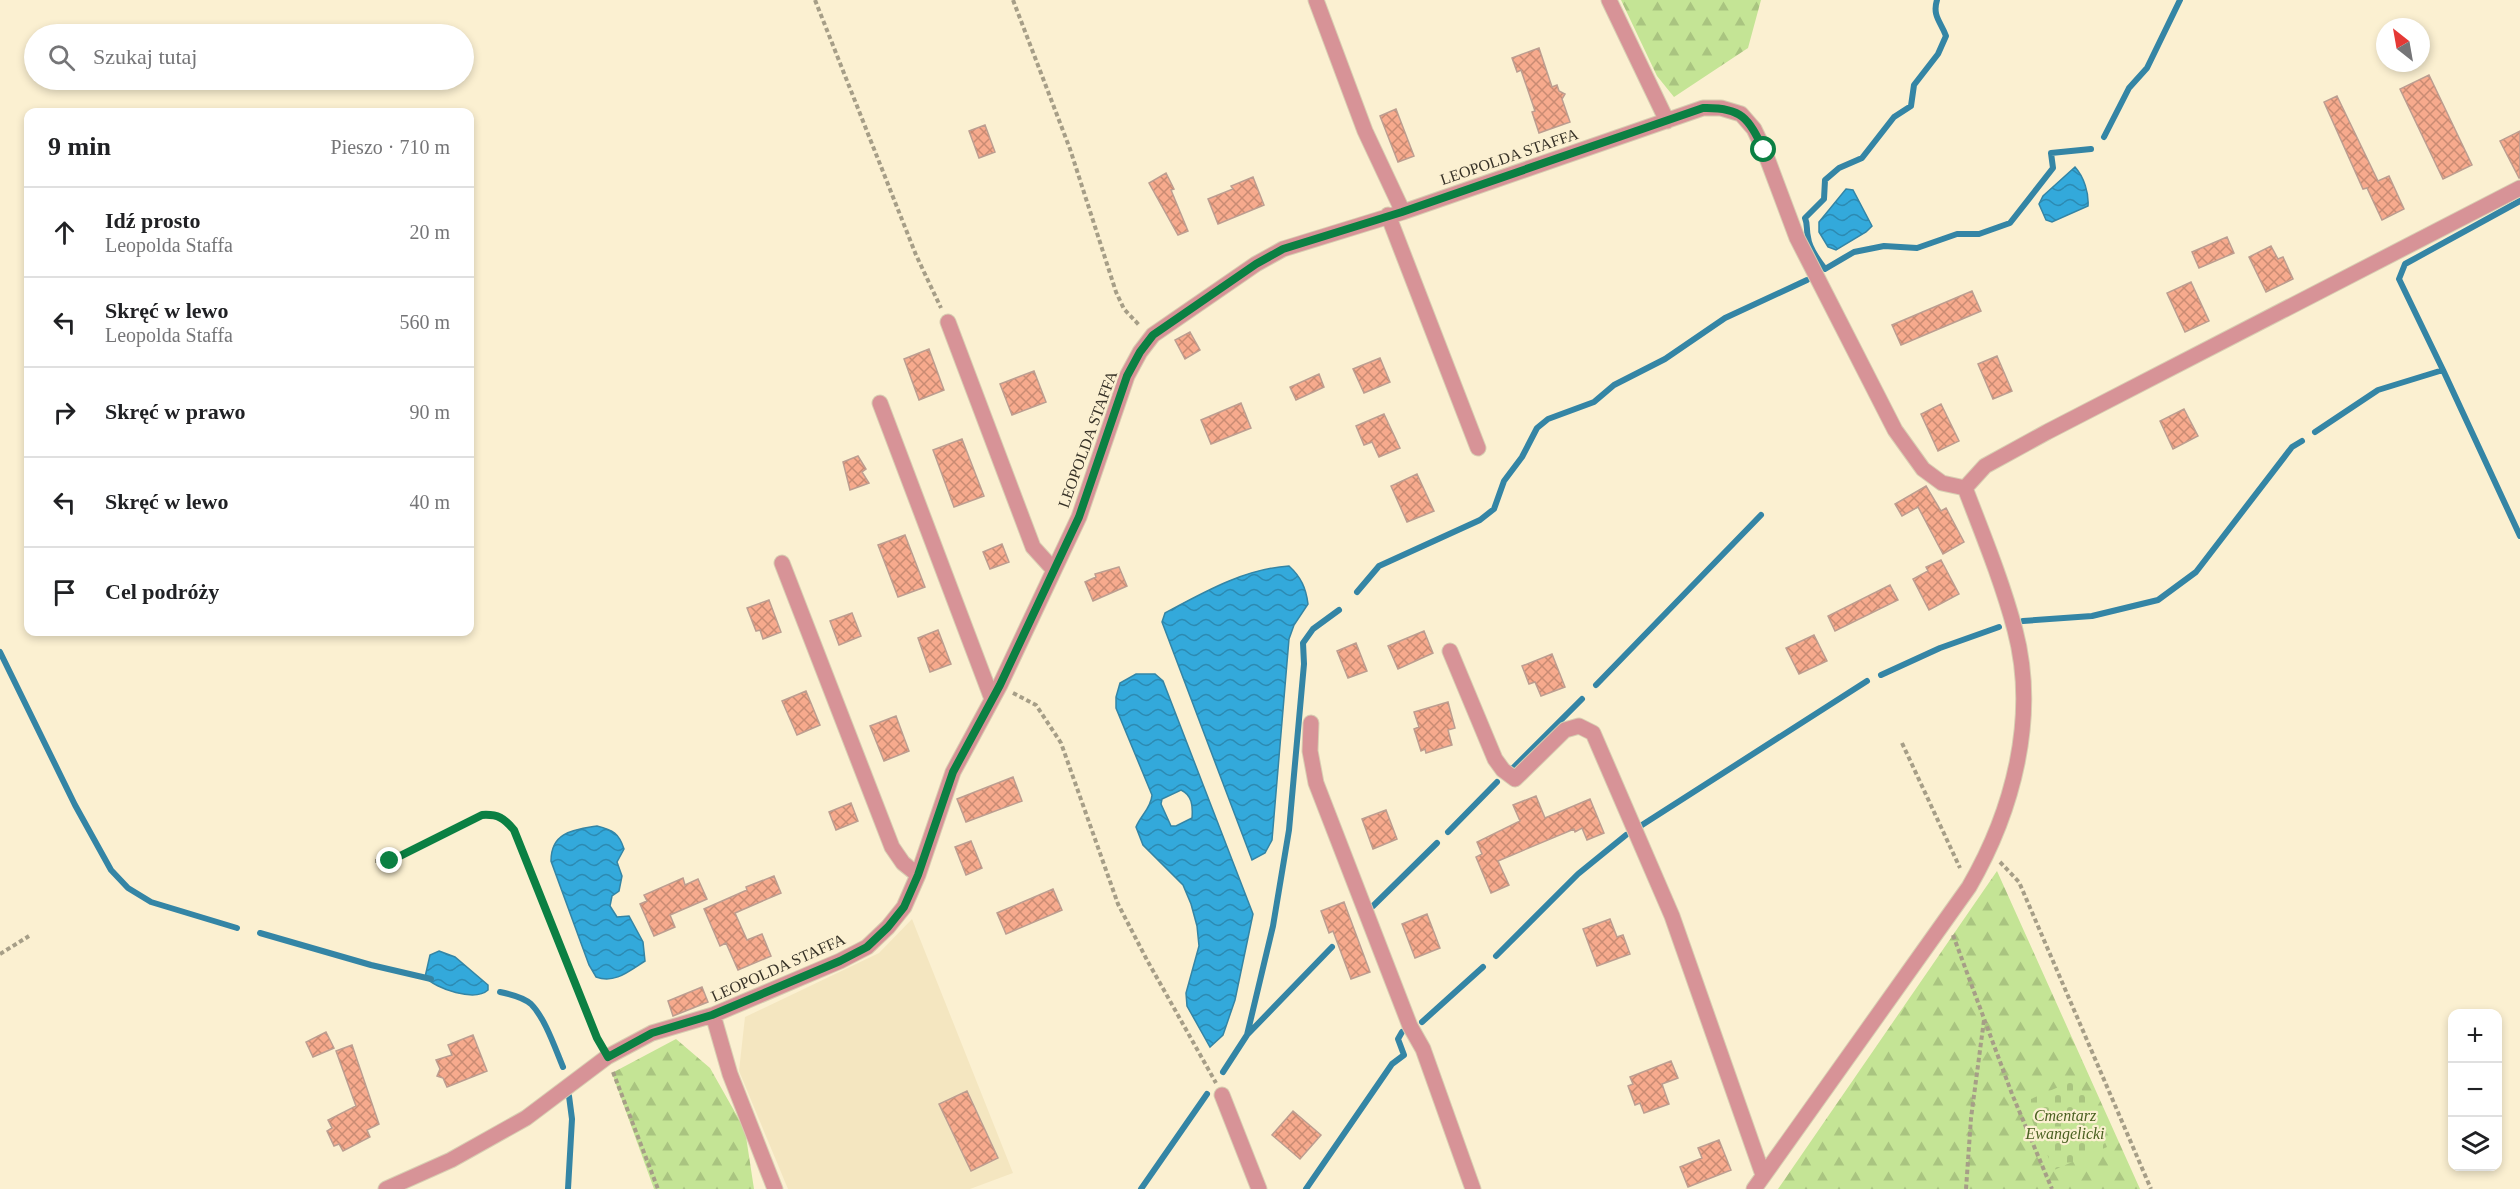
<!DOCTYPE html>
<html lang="pl">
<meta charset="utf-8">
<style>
:root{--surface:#fff;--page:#f6f6f6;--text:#202124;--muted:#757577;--line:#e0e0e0}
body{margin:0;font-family:"Times New Roman",serif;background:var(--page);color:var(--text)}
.controls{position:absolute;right:18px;bottom:18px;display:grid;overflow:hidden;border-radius:12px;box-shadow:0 3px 9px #0003}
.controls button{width:54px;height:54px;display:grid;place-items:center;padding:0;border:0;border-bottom:2px solid var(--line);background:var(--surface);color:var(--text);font:30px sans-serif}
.compass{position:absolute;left:2376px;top:18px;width:54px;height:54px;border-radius:50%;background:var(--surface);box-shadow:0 3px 9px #0003;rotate:329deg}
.stop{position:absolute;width:18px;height:18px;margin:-14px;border:4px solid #0b8043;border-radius:50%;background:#fff}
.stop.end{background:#0b8043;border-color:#fff;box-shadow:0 2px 6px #0008}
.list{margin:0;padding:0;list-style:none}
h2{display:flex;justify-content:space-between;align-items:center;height:78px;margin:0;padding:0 24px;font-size:26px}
h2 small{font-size:20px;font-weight:400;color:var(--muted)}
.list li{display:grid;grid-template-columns:39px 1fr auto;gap:18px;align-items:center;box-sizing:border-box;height:90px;padding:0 24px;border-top:2px solid var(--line)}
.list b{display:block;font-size:22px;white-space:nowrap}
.list p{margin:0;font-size:20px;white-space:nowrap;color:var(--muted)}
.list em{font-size:20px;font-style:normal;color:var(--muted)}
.icon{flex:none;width:33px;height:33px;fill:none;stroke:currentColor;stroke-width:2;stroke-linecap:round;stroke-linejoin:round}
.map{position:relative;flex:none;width:2520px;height:1189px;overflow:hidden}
.search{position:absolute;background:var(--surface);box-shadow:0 3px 9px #0003;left:24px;top:24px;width:450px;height:66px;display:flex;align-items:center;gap:15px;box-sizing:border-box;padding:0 21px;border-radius:33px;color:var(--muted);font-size:22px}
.panel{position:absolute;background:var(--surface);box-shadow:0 3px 9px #0003;left:24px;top:108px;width:450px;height:528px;border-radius:12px}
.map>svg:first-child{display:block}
</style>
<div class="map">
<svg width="2520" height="1189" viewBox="0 0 2520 1189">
<defs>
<pattern id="forest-firs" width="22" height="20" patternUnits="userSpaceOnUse" patternTransform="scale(1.5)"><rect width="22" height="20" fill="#c4e495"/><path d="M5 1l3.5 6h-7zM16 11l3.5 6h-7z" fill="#a9c480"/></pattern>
<pattern id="cemetery-stones" width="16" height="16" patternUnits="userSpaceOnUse" patternTransform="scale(1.5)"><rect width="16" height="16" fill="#c4e495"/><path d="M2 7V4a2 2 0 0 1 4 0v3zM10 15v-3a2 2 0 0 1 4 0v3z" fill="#a9c480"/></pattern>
<pattern id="water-waves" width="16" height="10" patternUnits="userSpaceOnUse" patternTransform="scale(1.5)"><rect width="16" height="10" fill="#33a9db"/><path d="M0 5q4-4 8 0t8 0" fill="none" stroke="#2c8ab2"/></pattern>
<pattern id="building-cross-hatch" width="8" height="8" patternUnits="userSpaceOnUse" patternTransform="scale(1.5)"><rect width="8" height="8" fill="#f7aa8d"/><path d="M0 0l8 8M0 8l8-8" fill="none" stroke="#c98b73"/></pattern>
</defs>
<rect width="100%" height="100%" fill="#fbf0d1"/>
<path fill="#f4e6c0" d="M912 919 1013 1173 970 1189H788L739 1071 745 1017 879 953Z"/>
<path fill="url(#forest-firs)" d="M1621 0H1761L1748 48 1674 97 1657 76Z
M1997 871 2140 1189H1778Z
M676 1039 710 1068 745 1130 754 1189H654L612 1073Z"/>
<path fill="url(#cemetery-stones)" d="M2077 1079 2107 1147 2054 1170 2024 1102Z"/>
<path fill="url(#water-waves)" stroke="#3485a5" stroke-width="1.5" fill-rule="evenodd" d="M2075 167C2084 177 2089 193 2088 206L2052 222 2046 220 2039 204 2043 196Z
M1846 189 1853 190 1872 226 1866 232 1836 250 1828 247 1819 232V222Z
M1289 566C1301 577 1306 588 1308 604L1294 625 1289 639 1272 840 1265 853 1252 860 1162 622 1165 613C1204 592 1244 569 1289 566Z
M1136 674H1155L1163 681 1253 914 1235 1000 1223 1035 1210 1047 1187 1006 1186 993 1199 946 1197 926 1191 904 1183 885 1143 845 1136 827C1141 815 1151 808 1152 795L1116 708V697L1120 683ZM1181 790C1192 795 1193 806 1192 818L1176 826H1171L1161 804 1162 799Z
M597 826C613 830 619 833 624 849L617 862 622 876 619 891 612 896 610 906 617 917 629 916 643 942 645 961C629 971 615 984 596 977L589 965 551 861C551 832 573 830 597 826Z
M439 951 455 957 488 985V990C475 1002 436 989 425 977L430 955Z"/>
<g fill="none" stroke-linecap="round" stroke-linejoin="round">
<path stroke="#3485a5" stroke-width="6" d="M1937 0C1932 16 1941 22 1946 36L1938 54 1914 85 1911 106 1894 117 1862 158 1839 168 1825 180 1824 199 1805 218C1808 225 1806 229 1808 237 1809 248 1818 260 1825 269L1854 252 1884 246 1917 248 1957 234H1979L2010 223 2053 168 2051 153 2091 149
M2104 137 2129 88 2147 68 2180 0
M2443 370 2399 279 2405 264 2520 201
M2315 432 2378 390 2443 370 2520 536
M1357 592 1379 566 1480 520 1494 509 1504 481 1522 457 1537 428 1548 419 1594 402 1614 385 1665 359 1725 318 1807 280
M2023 621 2092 616 2158 600 2196 572 2292 447 2302 441
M0 652 75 805 111 870 128 888 151 902 237 928
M1881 675 1940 648 1999 627
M1596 685 1761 515
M1513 768 1582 699
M1642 825 1867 681
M1448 832 1497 782
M1373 906 1437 843
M260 933 371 965 431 979
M1496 956 1578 874 1626 835
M500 992C510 994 523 997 531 1004 545 1018 555 1048 563 1067
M1422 1022 1483 967
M1247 1035 1332 947
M1223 1072 1247 1035 1273 926 1289 830 1304 664 1303 643 1313 629 1339 610
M568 1189 572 1119 569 1096
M1141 1189 1207 1094
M1306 1189 1392 1064 1404 1055 1398 1039 1402 1032"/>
</g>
<path fill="url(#building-cross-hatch)" stroke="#bc9d90" stroke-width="1.5" d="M1539 48 1552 87 1557 85 1559 91 1565 94 1562 99 1570 122 1539 133 1532 112 1535 111 1521 70 1517 72 1512 58Z
M2429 75 2472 165 2443 179 2400 89Z
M2337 96 2378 181 2389 176 2404 209 2382 220 2367 188 2363 189 2324 102Z
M1396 109 1414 156 1398 162 1380 116Z
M985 125 995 152 979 158 969 131Z
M2520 131V178H2519L2500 141Z
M1166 173 1174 189 1171 190 1188 231 1178 235 1149 183Z
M1253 177 1264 205 1218 224 1208 199 1233 189 1231 186Z
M2227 237 2234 253 2199 268 2192 252Z
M2271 246 2278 259 2283 257 2293 279 2266 292 2249 257Z
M2191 282 2209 321 2185 332 2167 293Z
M1972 291 1981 311 1901 345 1892 325Z
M1190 332 1200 350 1185 359 1175 340Z
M929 349 944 390 919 400 904 359Z
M1997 356 2012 391 1993 399 1978 364Z
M1380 358 1390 382 1364 393 1353 369Z
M1034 371 1046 402 1012 415 1000 384Z
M1319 374 1324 387 1296 400 1290 387Z
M1241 403 1251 428 1211 444 1201 420Z
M1941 404 1959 441 1938 451 1921 414Z
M2184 409 2198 436 2173 449 2160 421Z
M1384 414 1400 448 1379 457 1372 442 1364 445 1356 426Z
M962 439 984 496 954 507 933 450Z
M858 456 866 469 862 472 869 483 850 490 843 462Z
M1417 474 1434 511 1407 522 1391 486Z
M1926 486 1941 511 1946 508 1964 542 1943 554 1918 507 1902 516 1895 504Z
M905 535 925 587 898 597 878 545Z
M1002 544 1009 562 990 569 983 552Z
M1941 560 1959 594 1929 610 1913 579 1928 571 1926 567Z
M1119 567 1127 586 1093 601 1085 582 1096 577 1095 574Z
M1890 585 1898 600 1835 631 1828 616Z
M769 600 781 632 763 639 760 630 756 631 747 608Z
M852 613 861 636 839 645 830 621Z
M938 630 951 664 930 672 918 638Z
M1424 631 1433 653 1398 669 1388 646Z
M1814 635 1827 661 1799 674 1786 648Z
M1356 643 1367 671 1348 678 1337 651Z
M1552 654 1565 687 1541 696 1535 682 1529 684 1522 666Z
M806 691 820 725 797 735 782 701Z
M1448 702 1455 728 1448 730 1452 745 1426 753 1425 749 1421 751 1414 729 1419 727 1414 712Z
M896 716 909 751 884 761 870 726Z
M1013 777 1022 801 966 822 957 799Z
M1536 796 1545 818 1590 799 1604 833 1587 840 1582 828 1575 832 1574 829 1498 861 1509 885 1491 893 1476 857 1482 854 1477 842 1520 821 1513 805Z
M851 803 858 821 836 830 829 812Z
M1386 810 1397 839 1373 849 1362 819Z
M971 841 982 868 966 875 955 847Z
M774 876 781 893 735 913 747 940 762 934 771 956 738 970 726 943 720 946 704 909 747 890 746 887Z
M683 878 685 885 698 879 707 899 670 915 675 927 654 936 640 904 647 901 644 895Z
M1053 889 1062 910 1006 934 997 913Z
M1344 902 1370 972 1351 979 1333 931 1329 933 1321 911Z
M1427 914 1440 948 1415 958 1402 924Z
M1610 919 1617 937 1623 935 1630 954 1597 966 1583 929Z
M702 987 708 1002 673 1016 668 1001Z
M326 1032 334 1048 313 1057 306 1042Z
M473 1035 487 1071 447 1087 443 1078 437 1076 440 1069 436 1060 452 1055 448 1045Z
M352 1045 379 1124 367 1130 370 1137 343 1151 339 1144 334 1146 327 1131 332 1128 328 1120 356 1106 336 1051Z
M1671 1061 1678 1078 1662 1084 1669 1104 1644 1113 1640 1103 1635 1105 1628 1086 1633 1084 1630 1077Z
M967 1091 998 1158 971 1171 939 1104Z
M1293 1111 1321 1135 1300 1159 1272 1135Z
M1719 1140 1731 1170 1688 1187 1680 1167 1702 1158 1698 1148Z"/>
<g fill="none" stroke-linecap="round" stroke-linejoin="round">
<defs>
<path id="minor" d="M1316 0 1365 131 1403 212
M1609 0 1667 121
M1388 215 1478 448
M948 322 1033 547 1053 569
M880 403 992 699
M1965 488 1985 466 2047 432 2520 188
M782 563 892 847 903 863 918 875
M1450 651 1495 759 1503 770 1515 779 1565 730 1579 726 1593 733 1672 916 1763 1175
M1311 723 1310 751 1316 783 1410 1026 1423 1049 1473 1189
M713 1015 730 1074 775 1189
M1222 1095 1259 1189
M386 1189 451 1160 526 1118 607 1057 652 1033 713 1015 840 961 867 947 888 927 904 907 918 875 953 772 1000 685 1079 517 1127 376 1140 352 1153 335 1256 264 1283 249 1403 212 1703 108H1721L1741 114 1754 129 1764 150 1797 238 1895 430 1923 469 1942 483 1965 488
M1754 1189 1969 887C2013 811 2038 717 2015 630 2002 581 1983 535 1965 488"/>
</defs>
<use href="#minor" stroke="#d8ceb2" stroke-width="17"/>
<path stroke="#a69e87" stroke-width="4" stroke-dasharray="4.5 3" stroke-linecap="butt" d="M815 0 916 255 941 308
M1013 0 1070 149 1116 292 1124 309 1140 326
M1013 693 1036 705 1061 743 1118 904 1147 960 1216 1083
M1902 743 1960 868
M375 861H390L404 855 482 815C498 814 504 818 514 830L600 1043
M2000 862 2019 882 2151 1189
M1953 935 2012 1094 2052 1189
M0 954 29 936
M613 1072 658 1189
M1966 1189 1971 1118 1984 1020"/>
<use href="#minor" stroke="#d79397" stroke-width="15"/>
</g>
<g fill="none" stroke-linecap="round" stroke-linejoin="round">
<path stroke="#0b8043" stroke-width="8" d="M390 861 482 815C498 814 504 818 514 830L597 1038 608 1057 652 1033 712 1015 840 961 867 947 888 927 904 907 918 875 953 772 1000 685 1079 517 1127 376 1140 352 1153 335 1256 264 1283 249 1402 212 1703 108C1742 107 1748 118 1764 150"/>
</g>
<g text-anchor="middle" stroke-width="4.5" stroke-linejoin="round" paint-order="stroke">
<g font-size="16" fill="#373227" stroke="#fbf0d1">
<text transform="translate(1509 156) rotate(-19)" y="6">LEOPOLDA STAFFA</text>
<text transform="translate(1087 439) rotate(-70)" y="6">LEOPOLDA STAFFA</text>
<text transform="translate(778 967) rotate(-24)" y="6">LEOPOLDA STAFFA</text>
</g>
<g font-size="16" font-style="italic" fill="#4a6021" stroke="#fbf0d1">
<text x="2065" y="1121">Cmentarz<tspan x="2065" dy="18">Ewangelicki</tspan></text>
</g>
</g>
</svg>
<div class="controls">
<button>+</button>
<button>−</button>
<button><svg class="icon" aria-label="layers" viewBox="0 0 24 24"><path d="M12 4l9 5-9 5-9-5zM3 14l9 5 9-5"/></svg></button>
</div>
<svg class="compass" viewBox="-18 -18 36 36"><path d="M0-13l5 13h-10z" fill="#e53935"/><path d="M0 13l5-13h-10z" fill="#757577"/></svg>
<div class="stop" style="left:1764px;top:150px"></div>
<div class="stop end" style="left:390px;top:861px"></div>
<div class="search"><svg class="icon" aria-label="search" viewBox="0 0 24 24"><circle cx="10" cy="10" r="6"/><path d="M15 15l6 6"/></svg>Szukaj tutaj</div>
<section class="panel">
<h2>9 min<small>Pieszo · 710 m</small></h2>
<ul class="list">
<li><svg class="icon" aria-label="ahead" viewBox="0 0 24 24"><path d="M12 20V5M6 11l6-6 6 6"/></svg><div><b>Idź prosto</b><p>Leopolda Staffa</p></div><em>20 m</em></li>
<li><svg class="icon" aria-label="left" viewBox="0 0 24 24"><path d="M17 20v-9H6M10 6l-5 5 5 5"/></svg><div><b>Skręć w lewo</b><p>Leopolda Staffa</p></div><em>560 m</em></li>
<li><svg class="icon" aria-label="right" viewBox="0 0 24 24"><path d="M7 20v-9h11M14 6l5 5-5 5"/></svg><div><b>Skręć w prawo</b></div><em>90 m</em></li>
<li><svg class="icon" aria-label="left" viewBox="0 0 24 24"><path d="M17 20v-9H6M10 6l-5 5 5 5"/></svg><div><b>Skręć w lewo</b></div><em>40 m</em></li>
<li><svg class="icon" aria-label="arrive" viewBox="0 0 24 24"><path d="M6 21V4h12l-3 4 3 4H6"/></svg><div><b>Cel podróży</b></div></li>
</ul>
</section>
</div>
